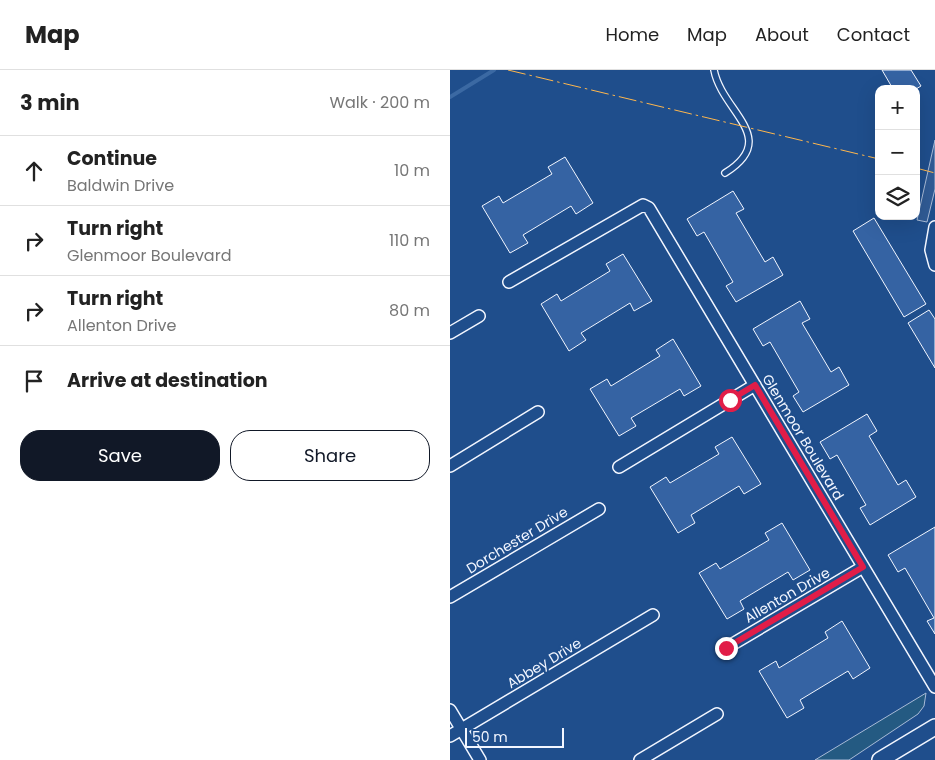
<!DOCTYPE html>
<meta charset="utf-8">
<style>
:root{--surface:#fff;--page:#f6f6f6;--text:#222;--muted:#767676;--line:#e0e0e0;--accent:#111827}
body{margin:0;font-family:Poppins,sans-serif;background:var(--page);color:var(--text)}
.controls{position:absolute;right:15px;top:15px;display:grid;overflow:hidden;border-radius:10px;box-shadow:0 5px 20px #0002}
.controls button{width:45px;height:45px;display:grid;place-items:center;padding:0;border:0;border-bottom:1px solid var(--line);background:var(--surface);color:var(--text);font:25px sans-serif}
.scale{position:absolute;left:15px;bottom:12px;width:99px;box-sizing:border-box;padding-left:5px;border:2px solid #f2f6ff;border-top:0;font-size:14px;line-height:18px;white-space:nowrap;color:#f2f6ff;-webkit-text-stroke:4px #1f4e8c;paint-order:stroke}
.stop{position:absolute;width:15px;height:15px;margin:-11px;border:4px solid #e11d48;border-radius:50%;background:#fff}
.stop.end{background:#e11d48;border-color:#fff;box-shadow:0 1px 5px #0008}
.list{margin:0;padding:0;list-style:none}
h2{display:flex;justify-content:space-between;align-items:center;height:65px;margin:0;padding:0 20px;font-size:21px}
h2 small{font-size:16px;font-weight:400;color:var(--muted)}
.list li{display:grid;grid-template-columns:32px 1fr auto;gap:15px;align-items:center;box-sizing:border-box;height:70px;padding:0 20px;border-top:1px solid var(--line)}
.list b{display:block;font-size:19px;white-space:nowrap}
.list p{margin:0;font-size:16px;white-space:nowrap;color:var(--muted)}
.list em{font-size:16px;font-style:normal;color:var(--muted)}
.actions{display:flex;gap:10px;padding:15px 20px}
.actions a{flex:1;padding:11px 0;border:1px solid var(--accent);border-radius:20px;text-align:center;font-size:18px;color:var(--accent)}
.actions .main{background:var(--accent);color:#fff}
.icon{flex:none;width:28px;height:28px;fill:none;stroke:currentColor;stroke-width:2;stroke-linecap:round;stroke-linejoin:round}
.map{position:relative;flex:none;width:485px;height:690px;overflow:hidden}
header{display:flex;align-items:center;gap:30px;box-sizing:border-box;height:70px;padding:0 25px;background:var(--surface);border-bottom:1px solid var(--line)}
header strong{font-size:24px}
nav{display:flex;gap:28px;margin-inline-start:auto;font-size:18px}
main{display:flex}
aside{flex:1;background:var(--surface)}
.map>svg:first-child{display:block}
</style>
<header>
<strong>Map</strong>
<nav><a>Home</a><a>Map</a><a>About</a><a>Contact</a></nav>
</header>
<main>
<aside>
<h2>3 min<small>Walk · 200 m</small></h2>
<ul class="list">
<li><svg class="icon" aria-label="ahead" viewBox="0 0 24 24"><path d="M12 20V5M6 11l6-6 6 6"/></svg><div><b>Continue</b><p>Baldwin Drive</p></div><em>10 m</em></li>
<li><svg class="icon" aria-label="right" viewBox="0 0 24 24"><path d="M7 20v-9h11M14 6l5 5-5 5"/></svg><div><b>Turn right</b><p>Glenmoor Boulevard</p></div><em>110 m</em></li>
<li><svg class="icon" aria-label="right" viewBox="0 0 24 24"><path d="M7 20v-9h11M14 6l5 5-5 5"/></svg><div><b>Turn right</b><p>Allenton Drive</p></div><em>80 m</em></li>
<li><svg class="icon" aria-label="arrive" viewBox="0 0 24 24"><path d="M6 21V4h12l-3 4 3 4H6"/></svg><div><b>Arrive at destination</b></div></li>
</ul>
<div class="actions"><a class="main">Save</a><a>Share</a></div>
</aside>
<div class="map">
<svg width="485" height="690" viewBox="0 0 485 690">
<rect width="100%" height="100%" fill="#1f4e8c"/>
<path fill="#245a82" stroke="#a8bbd7" d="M476 623 474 636 468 644 399 690H365Z"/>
<path fill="#305b95" stroke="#a8bbd7" d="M485 70V119L477 152 467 150Z"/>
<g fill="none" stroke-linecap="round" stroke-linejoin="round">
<path stroke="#3b69a3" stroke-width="4" d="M0 27 44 0"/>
</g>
<path fill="#3563a3" stroke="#f2f6ff" d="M432 0H461L471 16 466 19H443Z
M115 87 143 133 126 144 121 136 73 165 78 173 60 183 32 136 49 126 53 133 102 104 98 97Z
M283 121 294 139 286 143 315 192 323 187 333 205 286 232 276 216 283 212 254 162 247 166 237 149Z
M424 148 476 234 454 247 403 161Z
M173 184 202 231 184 241 180 233 131 263 136 270 119 281 91 234 107 224 111 231 160 201 156 194Z
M350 231 360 249 352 253 381 302 389 297 399 315 353 342 343 326 349 322 320 272 313 276 303 259Z
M479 240 485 249V298L458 253Z
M223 269 251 316 234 326 230 319 181 348 186 356 169 366 140 319 157 309 161 316 210 286 206 280Z
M417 344 427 361 419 366 448 415 456 410 466 427 420 455 410 438 416 435 387 385 380 389 370 372Z
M282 367 311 414 294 424 289 416 241 445 245 453 228 463 200 417 216 407 220 413 269 384 265 377Z
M332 453 360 500 343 510 338 502 290 531 294 539 277 549 249 503 266 493 270 499 319 470 315 463Z
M485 457V564L477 551 484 548 455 498 448 502 438 485Z
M392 551 420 598 403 609 398 601 350 630 354 638 337 648 309 601 326 591 329 598 378 568 375 562Z"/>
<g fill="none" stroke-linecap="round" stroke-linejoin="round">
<defs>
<path id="service" d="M264 0C272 42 331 68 275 103"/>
<path id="minor" d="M485 157 481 180 485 195
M59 212 193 135 199 138 485 617
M0 263 29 246
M0 396 88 342
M169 397 305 315
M0 527 149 439
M276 578 413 497
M0 640 30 690
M0 666 203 545
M190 690 267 644"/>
<path id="tertiary" d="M430 690 485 657"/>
</defs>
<use href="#service" stroke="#f2f6ff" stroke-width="8"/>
<use href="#minor" stroke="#f2f6ff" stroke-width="14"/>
<use href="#tertiary" stroke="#f2f6ff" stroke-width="18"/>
<use href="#service" stroke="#1f4e8c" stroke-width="5.5"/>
<use href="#minor" stroke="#1f4e8c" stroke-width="11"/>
<use href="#tertiary" stroke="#1f4e8c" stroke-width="15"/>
<path stroke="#ffb74d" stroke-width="1" stroke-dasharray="18 4 2.5 4" stroke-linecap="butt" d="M58 0 429 89
M466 98 485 103"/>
</g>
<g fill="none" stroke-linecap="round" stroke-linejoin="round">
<path stroke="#e11d48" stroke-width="6" d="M276 578 413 497 305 315 280 330"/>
</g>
<g text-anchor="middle" stroke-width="4" stroke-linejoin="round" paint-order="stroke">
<g font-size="14" fill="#f2f6ff" stroke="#1f4e8c">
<text transform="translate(353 367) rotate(59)" y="5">Glenmoor Boulevard</text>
<text transform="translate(67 470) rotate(-31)" y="5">Dorchester Drive</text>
<text transform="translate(337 525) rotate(-30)" y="5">Allenton Drive</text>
<text transform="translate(94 593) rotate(-31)" y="5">Abbey Drive</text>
</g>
</g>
</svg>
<div class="controls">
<button>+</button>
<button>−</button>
<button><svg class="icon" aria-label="layers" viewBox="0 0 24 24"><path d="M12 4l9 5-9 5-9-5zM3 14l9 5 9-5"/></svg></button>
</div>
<div class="scale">50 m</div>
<div class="stop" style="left:280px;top:330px"></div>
<div class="stop end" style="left:276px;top:578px"></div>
</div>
</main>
